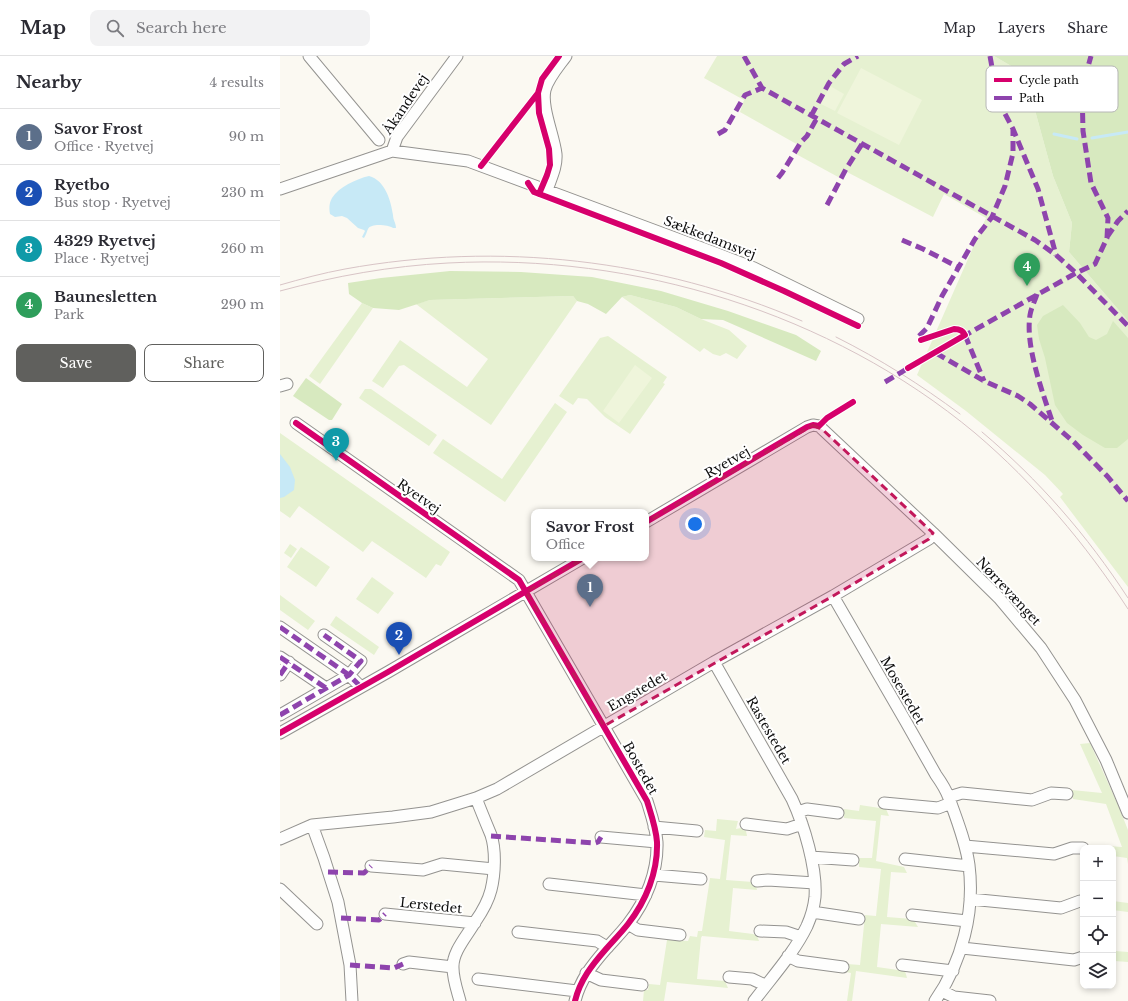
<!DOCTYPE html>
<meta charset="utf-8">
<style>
:root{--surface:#fff;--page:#f2f2f3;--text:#2b2b33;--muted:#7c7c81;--line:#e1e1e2;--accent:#60605d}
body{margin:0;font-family:"Libre Baskerville",serif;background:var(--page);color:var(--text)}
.controls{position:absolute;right:12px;bottom:12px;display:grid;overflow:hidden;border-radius:8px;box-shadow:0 2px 6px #0003}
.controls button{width:36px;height:36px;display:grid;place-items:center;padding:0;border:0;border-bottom:1px solid var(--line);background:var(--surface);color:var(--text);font:20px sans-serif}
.you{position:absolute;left:415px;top:468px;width:14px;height:14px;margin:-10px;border:3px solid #fff;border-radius:50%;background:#1a73e8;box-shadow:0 0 0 6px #1a73e833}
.badge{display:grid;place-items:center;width:26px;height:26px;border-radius:50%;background:var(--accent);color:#fff;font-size:13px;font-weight:700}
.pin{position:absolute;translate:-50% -33px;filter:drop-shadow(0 1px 2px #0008)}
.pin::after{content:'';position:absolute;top:21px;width:14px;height:12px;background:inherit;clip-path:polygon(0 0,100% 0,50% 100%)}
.popup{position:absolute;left:251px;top:453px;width:118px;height:52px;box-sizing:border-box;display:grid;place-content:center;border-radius:8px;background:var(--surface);filter:drop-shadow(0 1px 3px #0005);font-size:13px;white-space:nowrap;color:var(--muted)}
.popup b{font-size:15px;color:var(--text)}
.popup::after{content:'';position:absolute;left:50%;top:100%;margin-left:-8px;border:8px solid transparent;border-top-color:var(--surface)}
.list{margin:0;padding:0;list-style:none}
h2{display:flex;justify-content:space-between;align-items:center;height:52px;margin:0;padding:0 16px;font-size:17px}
h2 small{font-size:13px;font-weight:400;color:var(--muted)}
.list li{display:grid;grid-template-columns:26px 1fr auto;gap:12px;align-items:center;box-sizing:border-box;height:56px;padding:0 16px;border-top:1px solid var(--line)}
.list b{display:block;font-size:15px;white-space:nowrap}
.list p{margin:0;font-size:13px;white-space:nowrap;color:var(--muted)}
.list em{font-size:13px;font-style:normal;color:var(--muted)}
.actions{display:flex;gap:8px;padding:12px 16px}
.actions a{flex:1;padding:9px 0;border:1px solid var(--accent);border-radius:8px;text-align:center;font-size:14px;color:var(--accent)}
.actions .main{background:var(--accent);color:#fff}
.icon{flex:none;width:22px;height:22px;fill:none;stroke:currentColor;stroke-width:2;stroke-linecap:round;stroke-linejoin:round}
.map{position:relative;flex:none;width:848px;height:945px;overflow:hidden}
header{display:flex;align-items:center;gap:24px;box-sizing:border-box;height:56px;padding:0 20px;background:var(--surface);border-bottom:1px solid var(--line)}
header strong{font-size:19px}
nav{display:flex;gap:22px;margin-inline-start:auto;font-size:14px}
.search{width:280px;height:36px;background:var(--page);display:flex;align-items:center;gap:10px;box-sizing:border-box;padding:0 14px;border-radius:8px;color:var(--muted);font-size:15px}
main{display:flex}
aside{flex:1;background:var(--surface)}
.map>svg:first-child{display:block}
</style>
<header>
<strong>Map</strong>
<div class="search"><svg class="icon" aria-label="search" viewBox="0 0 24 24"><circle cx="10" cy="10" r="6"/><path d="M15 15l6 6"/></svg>Search here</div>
<nav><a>Map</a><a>Layers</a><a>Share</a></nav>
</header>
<main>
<aside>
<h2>Nearby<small>4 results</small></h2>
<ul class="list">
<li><span class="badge" style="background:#5c6f8a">1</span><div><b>Savor Frost</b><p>Office · Ryetvej</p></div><em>90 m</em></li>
<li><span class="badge" style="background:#1a4fb4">2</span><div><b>Ryetbo</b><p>Bus stop · Ryetvej</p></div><em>230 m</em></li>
<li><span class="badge" style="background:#0f9aa8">3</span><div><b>4329 Ryetvej</b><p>Place · Ryetvej</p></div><em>260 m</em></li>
<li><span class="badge" style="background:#2e9e5b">4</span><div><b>Baunesletten</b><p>Park</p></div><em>290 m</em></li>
</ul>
<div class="actions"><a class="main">Save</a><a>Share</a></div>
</aside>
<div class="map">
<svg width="848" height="945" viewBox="0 0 848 945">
<rect width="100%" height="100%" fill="#fbf9f2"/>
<path fill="#e6f1d1" d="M437 0H714L745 18 773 120 792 167 789 196 848 265V531L780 441 783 438 765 419 686 355 637 319 706 162 664 138 653 161 567 116 560 122 516 98 520 90 460 56 464 44 424 22Z
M350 239 396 251 421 263 449 274 467 290 457 303 446 297 440 300 433 298 424 292 420 296 342 241Z
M293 240 297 245 211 369 124 309 119 310 103 332 92 325 120 284 187 331 208 303 136 248 150 244Z
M82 247 93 252 40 328 29 320Z
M328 280 387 321 383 327 385 328 350 378 325 361 307 343 298 342 293 349 279 340 320 282Z
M85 333H91L157 379 149 390 79 342Z
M275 347 287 356 225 446 153 397 163 383 222 423Z
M0 377 170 496 161 510 156 508 146 522 92 485 83 496 19 450 10 462 0 455Z
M10 488 17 493 11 502 4 497Z
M21 491 50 511 36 531 7 511Z
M92 521 114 537 98 558 76 543Z
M0 539 35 565 28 574 0 554Z
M56 560 99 591 94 599 50 569Z
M810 687 838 749 848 774V808L847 802 833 800V792H814V789L842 791 826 748 793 743 792 734 822 737 800 688Z
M580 749 606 753 609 760 601 759 596 805 624 811 627 817 611 816 607 861 632 863 635 866 638 871 601 868 597 911 625 915 627 922 576 915 572 945H567L571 917 566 916 567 908 580 909 585 859 596 860 601 813 579 811V802H592L596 765 564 762V753L579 755Z
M437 763 458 765 456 773 461 772 466 775 467 780 451 779 446 824 473 826 476 830 477 834 453 832 449 875 473 878 477 880 479 885 422 880 421 882 417 923 445 925 448 932 387 926 384 945H363L364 934H368L369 928 380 929 387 884 408 885 410 880 417 881 418 875H422L430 822 440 823 445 784 424 781 425 774 436 775Z
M833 845 848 847V856L833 854Z
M835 895 848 896V906L835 905Z"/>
<path fill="#d7e9bf" d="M714 0H848V265L789 196 792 167 773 120 745 18Z
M170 215 241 216 312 221 381 235 448 255 516 279 541 295 536 305 443 264 421 263 396 251 350 239 342 241 326 258 308 248 297 245 293 240 150 244 119 254 93 252 82 247 69 238 68 227 101 222Z
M783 249 800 267 809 281 816 284 827 278 833 265 848 282V383L837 392H825L803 379 787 367 775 349 765 302 759 283 757 269 763 260Z
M26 322 62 348 52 364H49L13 340Z"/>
<path fill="#eff5db" d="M581 12 642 44 619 89 557 57Z
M550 30 564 38 555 55 541 48Z
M355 309 372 322 339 367 323 355Z"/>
<path fill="#c7e9f6" d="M89 120C105 124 111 145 113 159 113 164 116 167 116 172H113C108 169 91 167 88 173 87 175 86 179 84 182L82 181 85 175 84 174 78 172 67 162 62 160 55 161 50 158C49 153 49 147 52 142 59 131 76 123 89 120Z
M0 398 10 411 15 424 14 434 4 441 0 442Z"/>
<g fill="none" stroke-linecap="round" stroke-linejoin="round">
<path stroke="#c7e9f6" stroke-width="3" d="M774 78 797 83
M812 82 848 76"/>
<defs>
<path id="minor" d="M29 0 99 84
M112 95 117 81 177 0
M0 133 112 95 188 105 435 197 474 212 578 263
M267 134C271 122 277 111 276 98 274 80 261 51 265 34 268 22 279 10 286 0
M0 330 7 328
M16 367 239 524 367 745C371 758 376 772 377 786 378 816 366 845 348 868 341 877 333 885 326 893 312 909 300 924 295 945
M366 466 527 371 533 369 539 370 653 477 719 542 761 592 795 644 826 704 848 757
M553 540C577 582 602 624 626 666 636 684 646 701 656 719 661 726 666 734 669 742 677 764 686 787 689 809 695 856 682 906 655 945
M0 571 69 619 81 631
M0 601 46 632
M434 606 512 743C524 769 537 812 535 841 534 851 531 861 527 870 514 897 492 921 474 945
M0 619 9 606
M0 659 69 619 81 605 44 579
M0 677 108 616 303 502
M669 741 682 737 752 744 771 737 787 738
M604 747 658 752 671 747
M518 756 527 753 558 757
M466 768 507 773 522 768
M32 769 44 802 58 846 70 909 72 945
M374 771 417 775
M321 781 377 786
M0 783 32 769 113 761 151 756 196 742 217 733 434 606 553 540 649 483 653 477
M685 790 774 798 792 792H803
M531 801 573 804
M625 803 689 810
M91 810 143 814 162 808 214 813
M374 819 421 823
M477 825 488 824 535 827
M269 828 366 839
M0 833 37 868
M690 843 781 852 800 845H803
M532 856 579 863
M105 858 195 867
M632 859 687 865
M348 868 358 874 400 879
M480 875 506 876 521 881
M238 876 317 885 327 891
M682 892 794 904 803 901
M508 900 518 905 563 911
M123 908 129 906 173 911
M622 909 673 915
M306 917 321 924 362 929
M449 921 472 923 485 929
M198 923 297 935
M662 935 674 941 710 945
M180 945C177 934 173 923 173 912 172 896 187 880 195 866 202 856 208 846 211 834 215 818 216 794 211 779 206 767 201 755 196 742"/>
</defs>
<use href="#minor" stroke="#949390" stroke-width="13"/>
<use href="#minor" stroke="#fefefd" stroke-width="11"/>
<path stroke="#d8c4c6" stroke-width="1" d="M0 229C21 223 43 217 65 213 219 185 378 203 522 265
M0 235C55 220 111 210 168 207 354 197 551 257 695 377 755 428 805 487 848 553
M556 281C600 303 641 329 680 358
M702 376C759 424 807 479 848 542"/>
<path stroke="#8e44ad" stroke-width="5" stroke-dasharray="10 5" stroke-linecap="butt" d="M464 0 482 32 755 184 776 199 796 217 848 270
M710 0 713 17 722 52 733 73 758 133 776 199
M531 60 549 27 564 8 578 0
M438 78 445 74 465 39 482 32
M498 122 502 117 521 86 527 80 537 62
M547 149 566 113 582 88
M827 181 838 165 848 155
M622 184 643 193 678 211
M757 238C755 245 751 252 750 259 745 291 763 337 773 368
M685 279 704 325
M639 280 647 272 662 240 695 183 712 161 725 130 733 97V73
M682 281 796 217 815 208 827 182 828 162 811 127 803 75 802 32 811 0
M656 297 704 325 738 340 750 348 795 387 828 421 848 445
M605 326 630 311
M0 571 69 619 81 631
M0 601 46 632
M0 619 9 606
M0 659 69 619 81 605 44 579
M211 780 315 787 318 786 321 781
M48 816 84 817 91 810
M61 862 99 864 105 858
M70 909 114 912 123 908"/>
<defs>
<path id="cycleway" d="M201 110 258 37
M248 127 254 136 441 207 504 235 578 270
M259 138 267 119 270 109 269 93 259 57 258 37 262 23 279 0
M628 312 685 279C683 274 679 273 674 273L641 284
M16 367 239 524 367 745C371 758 376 772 377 786 378 816 366 845 348 868 341 877 333 885 326 893 312 909 300 924 295 945
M366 466 527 371 533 369 539 370 547 362 573 346
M0 677 108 616 303 502"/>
</defs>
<use href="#cycleway" stroke="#fff" stroke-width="8"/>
<use href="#cycleway" stroke="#d6006c" stroke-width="6"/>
</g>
<path fill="#c2185b" fill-opacity="0.2" stroke="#c2185b" stroke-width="3" stroke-dasharray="8 5" stroke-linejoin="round" d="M533 369 543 374 653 477 649 483 553 540 324 670 246 536Z"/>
<g text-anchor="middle" stroke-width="4" stroke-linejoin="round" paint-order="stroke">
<g font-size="13" fill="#0d0d0d" stroke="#fff">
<text transform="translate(125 48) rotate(-56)" y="5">Åkandevej</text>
<text transform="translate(430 181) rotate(21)" y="5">Sækkedamsvej</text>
<text transform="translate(447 406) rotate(-30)" y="5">Ryetvej</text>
<text transform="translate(139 440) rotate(35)" y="5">Ryetvej</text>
<text transform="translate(729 535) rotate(47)" y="5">Nørrevænget</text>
<text transform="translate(623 634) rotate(60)" y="5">Mosestedet</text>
<text transform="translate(357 635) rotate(-30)" y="5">Engstedet</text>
<text transform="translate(489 674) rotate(60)" y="5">Rastestedet</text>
<text transform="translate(361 712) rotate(61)" y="5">Bostedet</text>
<text transform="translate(151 849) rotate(6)" y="5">Lerstedet</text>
</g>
</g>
<rect x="706" y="10" width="132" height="46" rx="6" fill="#fff" stroke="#b6b6b6" stroke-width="1"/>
<rect x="714" y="22" width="18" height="4" fill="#d6006c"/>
<rect x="714" y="40" width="18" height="4" fill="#8e44ad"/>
<g font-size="11" fill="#0d0d0d">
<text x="739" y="28">Cycle path</text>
<text x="739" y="46">Path</text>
</g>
</svg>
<div class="controls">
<button>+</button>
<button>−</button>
<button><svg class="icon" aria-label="locate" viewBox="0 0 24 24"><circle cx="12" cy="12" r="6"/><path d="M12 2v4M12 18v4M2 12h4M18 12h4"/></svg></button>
<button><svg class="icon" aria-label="layers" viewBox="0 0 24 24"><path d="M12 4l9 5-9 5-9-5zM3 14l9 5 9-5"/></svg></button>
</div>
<div class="you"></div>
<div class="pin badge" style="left:310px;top:551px;background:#5c6f8a">1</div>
<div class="popup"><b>Savor Frost</b>Office</div>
<div class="pin badge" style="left:119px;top:599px;background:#1a4fb4">2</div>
<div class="pin badge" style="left:56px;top:405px;background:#0f9aa8">3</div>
<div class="pin badge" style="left:747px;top:230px;background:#2e9e5b">4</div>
</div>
</main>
